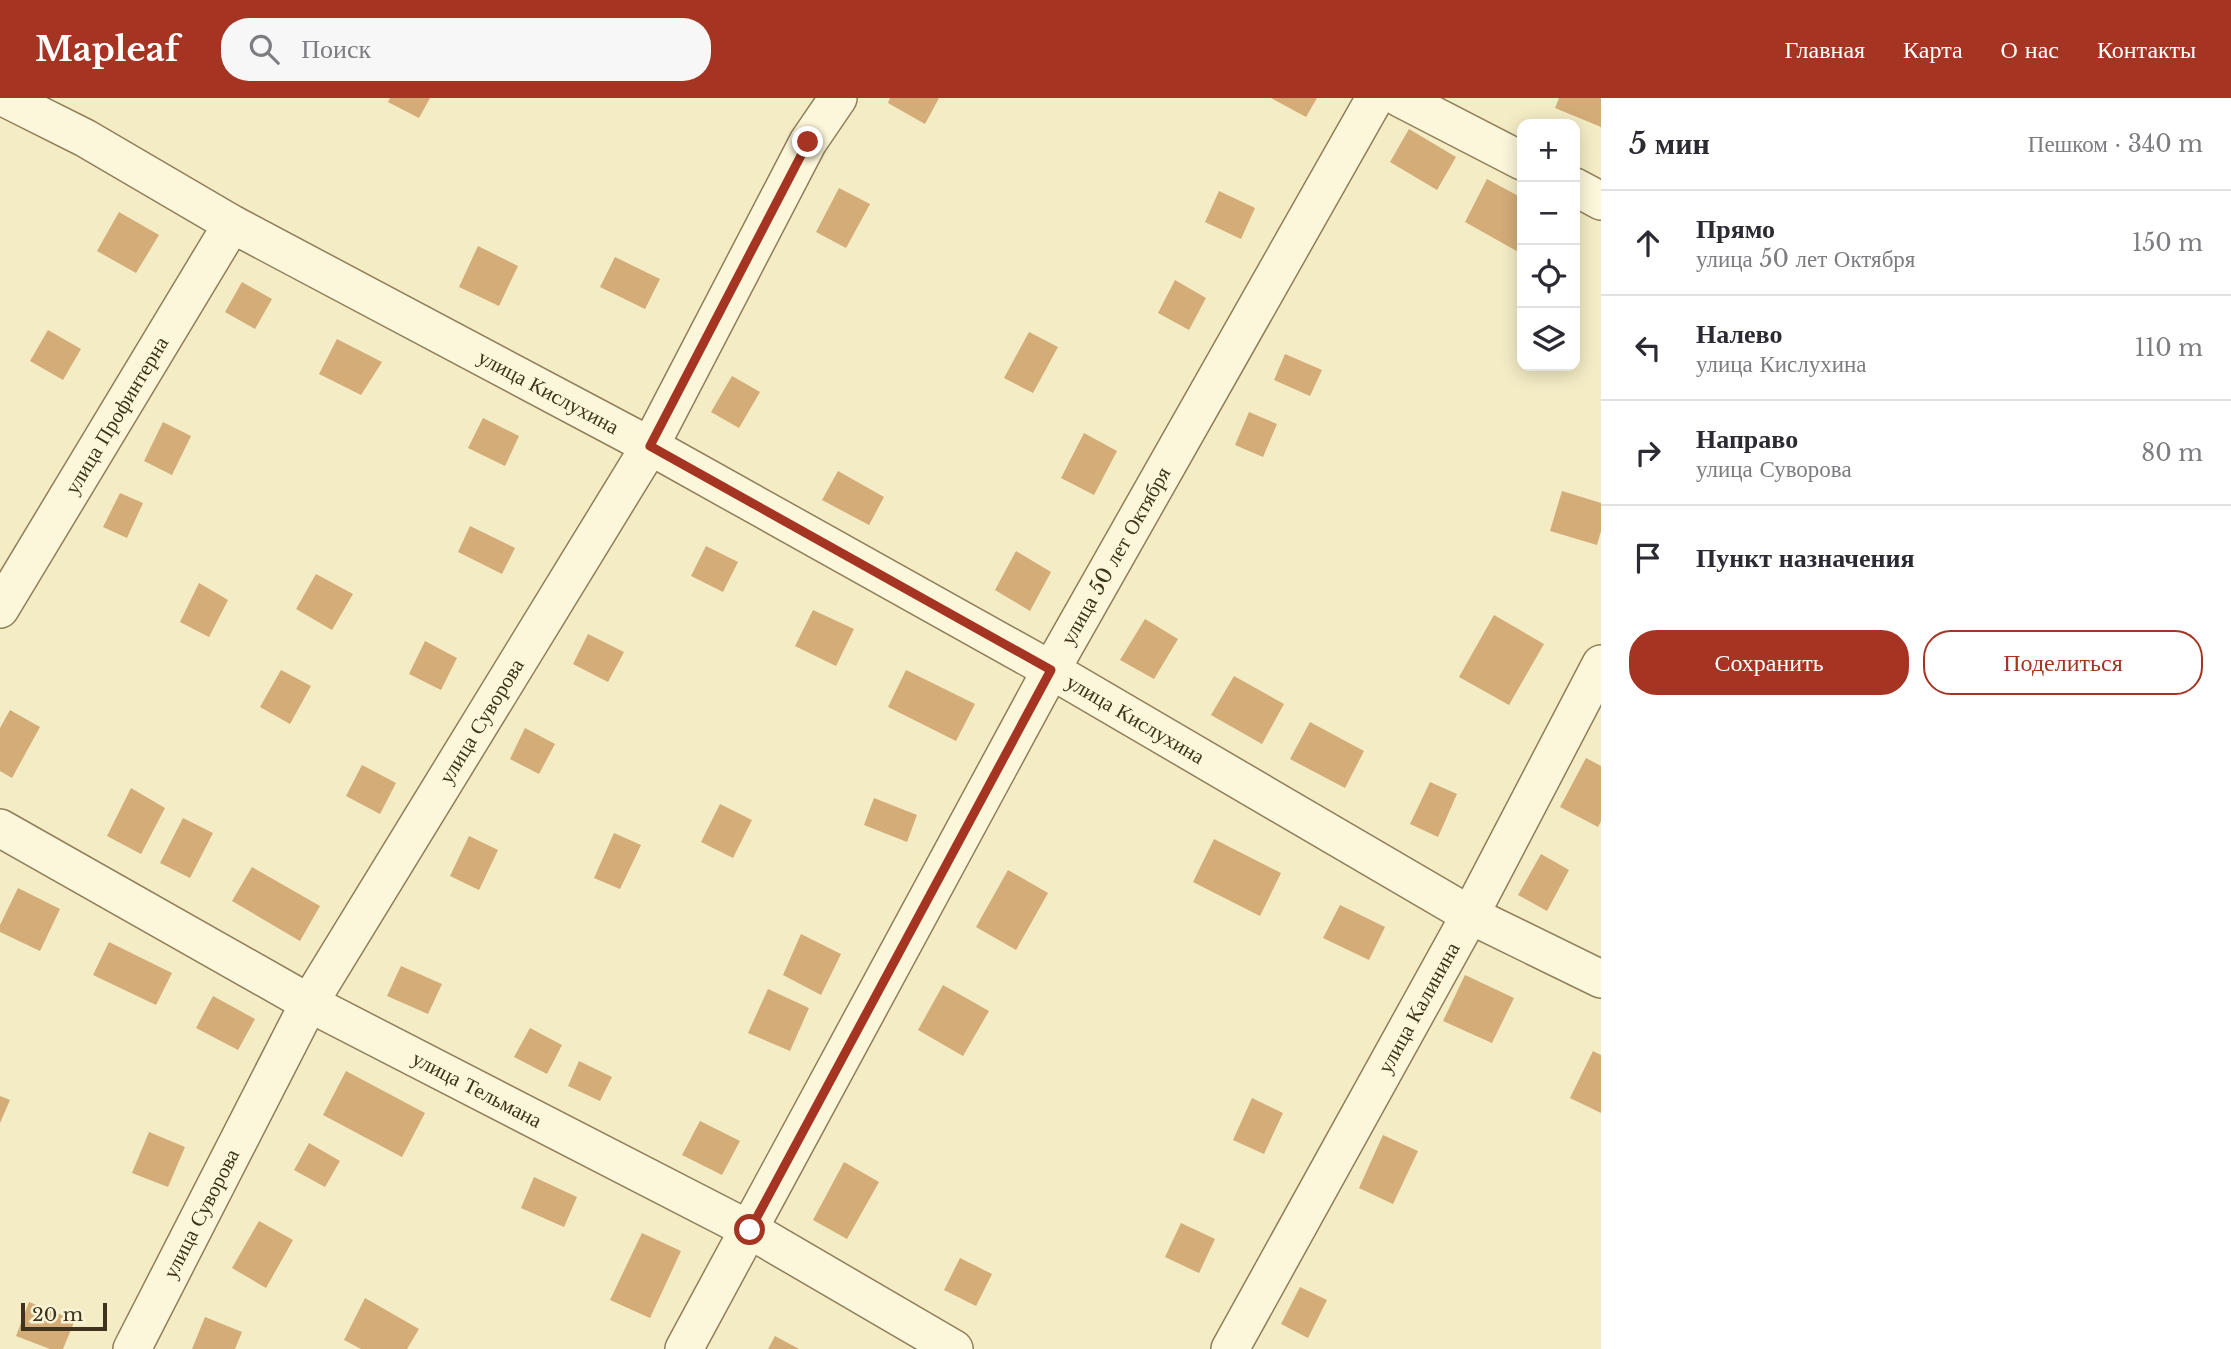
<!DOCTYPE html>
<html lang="ru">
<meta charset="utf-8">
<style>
:root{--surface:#fff;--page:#f7f7f7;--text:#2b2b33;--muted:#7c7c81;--line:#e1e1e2;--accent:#a53422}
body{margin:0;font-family:"Libre Baskerville",serif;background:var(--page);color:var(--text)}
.controls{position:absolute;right:21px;top:21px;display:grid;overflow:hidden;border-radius:14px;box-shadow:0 4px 18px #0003}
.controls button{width:63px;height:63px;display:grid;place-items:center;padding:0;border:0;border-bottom:2px solid var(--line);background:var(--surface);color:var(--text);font:35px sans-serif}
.scale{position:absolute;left:21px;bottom:18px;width:86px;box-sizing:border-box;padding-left:7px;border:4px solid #3f331e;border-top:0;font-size:19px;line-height:24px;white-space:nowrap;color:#3f331e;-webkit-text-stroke:5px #f9f4d6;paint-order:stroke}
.stop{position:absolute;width:21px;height:21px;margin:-16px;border:5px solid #a53422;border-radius:50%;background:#fff}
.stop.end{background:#a53422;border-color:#fff;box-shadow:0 2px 7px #0008}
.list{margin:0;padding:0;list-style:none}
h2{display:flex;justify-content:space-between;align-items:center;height:91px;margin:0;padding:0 28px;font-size:30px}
h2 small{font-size:23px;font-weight:400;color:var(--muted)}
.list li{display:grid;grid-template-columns:46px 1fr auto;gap:21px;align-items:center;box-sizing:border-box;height:105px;padding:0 28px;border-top:2px solid var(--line)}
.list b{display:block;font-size:26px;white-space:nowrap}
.list p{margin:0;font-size:23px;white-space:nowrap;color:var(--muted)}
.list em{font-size:23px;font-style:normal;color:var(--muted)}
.actions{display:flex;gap:14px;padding:21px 28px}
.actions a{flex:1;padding:16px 0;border:2px solid var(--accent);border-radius:28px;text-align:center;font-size:24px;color:var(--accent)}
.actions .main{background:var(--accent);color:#fff}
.icon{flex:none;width:38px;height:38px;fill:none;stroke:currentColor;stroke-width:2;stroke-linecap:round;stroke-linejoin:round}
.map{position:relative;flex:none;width:1601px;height:1251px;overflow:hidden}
header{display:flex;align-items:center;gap:42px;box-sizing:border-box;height:98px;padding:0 35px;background:var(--accent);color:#fff}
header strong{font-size:33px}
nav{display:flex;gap:38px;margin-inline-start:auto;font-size:24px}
.search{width:490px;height:63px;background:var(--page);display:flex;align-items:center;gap:18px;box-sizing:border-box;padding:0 24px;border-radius:28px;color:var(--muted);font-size:26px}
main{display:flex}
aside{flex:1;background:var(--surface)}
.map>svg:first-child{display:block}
</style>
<header>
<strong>Mapleaf</strong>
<div class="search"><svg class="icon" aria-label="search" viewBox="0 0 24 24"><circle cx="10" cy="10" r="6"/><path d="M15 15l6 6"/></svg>Поиск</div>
<nav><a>Главная</a><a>Карта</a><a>О нас</a><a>Контакты</a></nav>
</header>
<main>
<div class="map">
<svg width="1601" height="1251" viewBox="0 0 1601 1251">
<rect width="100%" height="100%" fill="#f3ecc5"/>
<path fill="#d4ac78" d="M390 0H430L419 20 388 4Z
M890 0H939L925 26 888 5Z
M1271 0H1317L1306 19Z
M1559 0H1601V29L1555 10Z
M1409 31 1456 59 1437 92 1390 64Z
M1487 81 1522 100V156L1465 124Z
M839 90 870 106 846 150 816 134Z
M1219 93 1255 110 1241 141 1205 124Z
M119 114 159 137 136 175 97 153Z
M478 148 518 168 499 208 459 189Z
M615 159 660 181 645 211 600 189Z
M1175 182 1206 200 1189 232 1158 215Z
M242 184 272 201 255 231 225 214Z
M48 232 81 251 63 282 30 263Z
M1029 234 1058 249 1033 295 1004 280Z
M337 241 382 264 361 297 319 276Z
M1285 256 1322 272 1310 298 1274 282Z
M732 278 760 294 739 330 711 314Z
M1249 314 1277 326 1263 359 1235 347Z
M483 320 519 338 505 368 468 350Z
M163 324 191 338 172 377 144 363Z
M1084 335 1117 353 1094 397 1061 380Z
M838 373 884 399 869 427 822 402Z
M1562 393 1601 405V433L1597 447 1550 433Z
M120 395 143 405 127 440 103 429Z
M470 428 515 450 502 476 458 454Z
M706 448 738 464 723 494 691 478Z
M1016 453 1051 474 1030 513 995 492Z
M316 476 353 496 332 532 296 511Z
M199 485 228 502 209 539 180 524Z
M813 512 854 531 836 568 795 548Z
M1494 517 1544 546 1509 607 1459 579Z
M1145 521 1178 541 1154 581 1120 562Z
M588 536 624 554 608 584 573 566Z
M425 543 457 560 441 592 409 576Z
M281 572 311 588 290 626 260 609Z
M906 572 975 606 956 643 888 609Z
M1234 578 1284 606 1262 646 1211 617Z
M10 612 40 629 12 680 0 673V630Z
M1310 624 1364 653 1345 690 1290 661Z
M525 630 555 646 539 676 510 661Z
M1586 660 1601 668V723L1598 729 1560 709Z
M362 667 396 685 380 716 346 698Z
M1430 684 1457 696 1438 739 1410 726Z
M131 690 165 710 141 756 107 738Z
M874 700 917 717 907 744 864 727Z
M720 706 752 722 733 760 701 744Z
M183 720 213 735 190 780 160 765Z
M614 735 641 747 620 791 594 780Z
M469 738 498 752 479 792 450 778Z
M1214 741 1281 775 1260 818 1193 784Z
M1541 756 1569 772 1547 813 1518 797Z
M252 769 320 808 300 843 232 803Z
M1008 772 1048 795 1016 852 976 829Z
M18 790 60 811 40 853 0 834V827Z
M1340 807 1385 829 1369 862 1323 840Z
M801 836 841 856 821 897 783 877Z
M109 844 172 875 156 907 93 877Z
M401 868 442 886 428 916 387 898Z
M1465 877 1514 900 1492 945 1443 923Z
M943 887 989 913 963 958 918 932Z
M768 891 809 910 790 953 748 935Z
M213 898 255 921 238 952 196 930Z
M530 930 562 947 547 976 514 959Z
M1593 953 1601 957V1015L1570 1000Z
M579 963 612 979 600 1003 568 988Z
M346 973 425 1015 402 1059 323 1017Z
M0 998 10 1002 0 1025Z
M1252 1000 1283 1015 1264 1056 1233 1042Z
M700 1023 740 1043 722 1077 682 1057Z
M149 1034 185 1049 168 1089 132 1075Z
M1383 1037 1418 1053 1393 1106 1359 1090Z
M309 1045 340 1063 325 1089 294 1072Z
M844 1064 879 1084 847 1141 813 1122Z
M534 1079 577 1099 564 1129 521 1110Z
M259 1123 293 1142 266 1190 232 1170Z
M1181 1125 1215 1141 1199 1175 1165 1159Z
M642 1135 681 1153 650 1220 610 1202Z
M960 1160 992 1176 976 1208 944 1192Z
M1300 1189 1327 1202 1308 1240 1281 1226Z
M365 1200 419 1231 407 1251H361L344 1242Z
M29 1204 75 1222 63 1251H50L16 1238Z
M205 1219 242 1234 235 1251H192Z
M775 1238 799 1251H768Z"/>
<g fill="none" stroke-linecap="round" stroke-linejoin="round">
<defs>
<g id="minor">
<path id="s1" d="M5 0 85 40 232 126 650 348 1051 572 1470 817 1601 881"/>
<path d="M1400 0 1522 63"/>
<path d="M1575 89 1601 103"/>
<path id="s2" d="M0 511 232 126"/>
<path id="s3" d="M0 730 309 905 750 1132 954 1251"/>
<path id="s4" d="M132 1251 309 905 650 348 808 44 838 0"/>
<path id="s5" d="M684 1251 1051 572 1375 0"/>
<path id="s6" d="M1230 1251 1470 817 1601 566"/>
</g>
</defs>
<use href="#minor" stroke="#907e59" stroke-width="40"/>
<use href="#minor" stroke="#fcf7da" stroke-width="37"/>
</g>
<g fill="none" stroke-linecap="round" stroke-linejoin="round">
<path stroke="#a53422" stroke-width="9" d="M750 1132 1051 572 650 348 808 44"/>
</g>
<g text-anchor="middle" stroke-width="5" stroke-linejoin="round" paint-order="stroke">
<g font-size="21" fill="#3f331e" stroke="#f9f4d6">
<text dy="7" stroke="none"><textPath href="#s1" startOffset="618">улица Кислухина</textPath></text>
<text dy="7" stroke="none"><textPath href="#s2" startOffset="226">улица Профинтерна</textPath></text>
<text dy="7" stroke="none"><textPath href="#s5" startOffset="903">улица 50 лет Октября</textPath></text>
<text dy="7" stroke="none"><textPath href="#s1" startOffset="1290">улица Кислухина</textPath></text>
<text dy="7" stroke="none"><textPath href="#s4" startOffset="719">улица Суворова</textPath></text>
<text dy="7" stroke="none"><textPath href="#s6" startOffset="390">улица Калинина</textPath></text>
<text dy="7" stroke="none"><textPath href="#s3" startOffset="544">улица Тельмана</textPath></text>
<text dy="7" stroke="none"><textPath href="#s4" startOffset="152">улица Суворова</textPath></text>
</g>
</g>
</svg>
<div class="controls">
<button>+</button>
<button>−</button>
<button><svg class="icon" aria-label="locate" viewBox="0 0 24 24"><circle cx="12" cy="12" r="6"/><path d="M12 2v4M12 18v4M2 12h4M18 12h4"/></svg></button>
<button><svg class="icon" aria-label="layers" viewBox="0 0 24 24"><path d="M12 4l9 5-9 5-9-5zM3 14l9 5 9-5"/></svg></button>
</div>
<div class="scale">20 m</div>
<div class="stop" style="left:750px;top:1132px"></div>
<div class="stop end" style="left:808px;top:44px"></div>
</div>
<aside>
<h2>5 мин<small>Пешком · 340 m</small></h2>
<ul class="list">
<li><svg class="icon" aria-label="ahead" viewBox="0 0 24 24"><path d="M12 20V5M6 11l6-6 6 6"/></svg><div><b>Прямо</b><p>улица 50 лет Октября</p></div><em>150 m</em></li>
<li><svg class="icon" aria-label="left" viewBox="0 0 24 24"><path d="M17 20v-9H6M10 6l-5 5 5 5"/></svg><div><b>Налево</b><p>улица Кислухина</p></div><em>110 m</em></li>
<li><svg class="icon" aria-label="right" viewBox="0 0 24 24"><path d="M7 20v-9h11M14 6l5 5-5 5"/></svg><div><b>Направо</b><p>улица Суворова</p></div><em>80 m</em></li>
<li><svg class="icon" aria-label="arrive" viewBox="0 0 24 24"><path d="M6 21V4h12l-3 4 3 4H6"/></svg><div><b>Пункт назначения</b></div></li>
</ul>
<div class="actions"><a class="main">Сохранить</a><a>Поделиться</a></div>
</aside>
</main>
